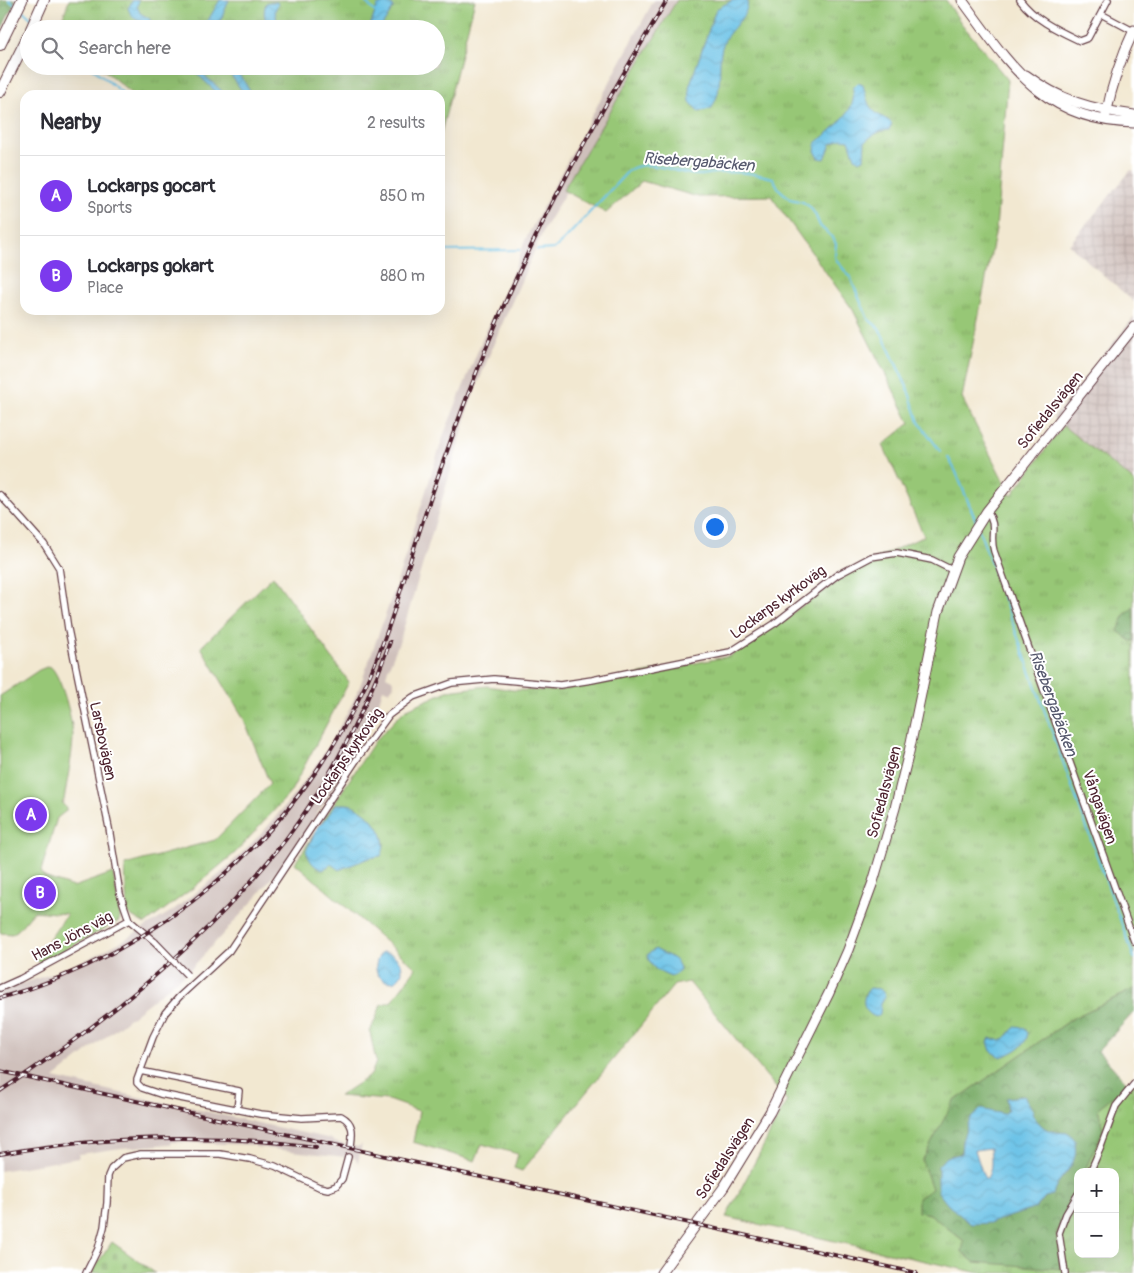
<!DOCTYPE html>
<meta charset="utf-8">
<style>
:root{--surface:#fff;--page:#f2f2f3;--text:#2b2b33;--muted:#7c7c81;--line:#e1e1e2;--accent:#7c3aed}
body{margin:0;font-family:Pangolin,sans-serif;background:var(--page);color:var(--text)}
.controls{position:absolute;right:15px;bottom:15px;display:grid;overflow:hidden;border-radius:10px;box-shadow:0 5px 20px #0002}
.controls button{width:45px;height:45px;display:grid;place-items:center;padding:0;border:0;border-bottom:1px solid var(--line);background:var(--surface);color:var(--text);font:25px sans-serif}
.you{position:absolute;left:714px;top:526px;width:18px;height:18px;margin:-12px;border:4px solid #fff;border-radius:50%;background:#1a73e8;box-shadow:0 0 0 8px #1a73e833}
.badge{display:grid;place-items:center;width:32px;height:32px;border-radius:50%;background:var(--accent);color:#fff;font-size:16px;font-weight:700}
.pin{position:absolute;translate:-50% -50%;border:2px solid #fff;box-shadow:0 1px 5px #0006}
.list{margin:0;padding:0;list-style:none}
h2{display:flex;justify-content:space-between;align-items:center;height:65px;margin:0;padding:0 20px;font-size:21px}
h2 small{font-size:16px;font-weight:400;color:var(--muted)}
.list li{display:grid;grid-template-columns:32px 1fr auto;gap:15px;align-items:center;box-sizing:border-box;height:80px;padding:0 20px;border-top:1px solid var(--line)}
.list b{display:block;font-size:19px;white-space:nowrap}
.list p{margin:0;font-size:16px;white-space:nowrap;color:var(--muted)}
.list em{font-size:16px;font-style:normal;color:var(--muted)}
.icon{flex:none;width:28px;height:28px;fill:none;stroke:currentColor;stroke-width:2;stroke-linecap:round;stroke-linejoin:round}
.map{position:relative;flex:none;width:1134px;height:1273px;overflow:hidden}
.search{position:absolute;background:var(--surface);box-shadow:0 5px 20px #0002;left:20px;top:20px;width:425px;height:55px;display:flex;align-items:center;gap:12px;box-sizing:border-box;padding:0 18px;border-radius:28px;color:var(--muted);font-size:19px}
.panel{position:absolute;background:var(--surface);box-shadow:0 5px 20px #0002;left:20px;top:90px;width:425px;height:225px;border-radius:15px}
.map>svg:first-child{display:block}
</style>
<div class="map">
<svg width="1134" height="1273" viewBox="0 0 1134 1273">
<defs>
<pattern id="industrial-grid" width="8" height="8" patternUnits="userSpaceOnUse" patternTransform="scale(1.25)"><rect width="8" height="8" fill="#cfc0bb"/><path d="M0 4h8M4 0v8" fill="none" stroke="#b3a5a1"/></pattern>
<pattern id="grass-tufts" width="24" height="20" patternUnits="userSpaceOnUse" patternTransform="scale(1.25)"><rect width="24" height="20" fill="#97c776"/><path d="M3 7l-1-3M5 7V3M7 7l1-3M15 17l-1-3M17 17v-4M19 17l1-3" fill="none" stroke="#84aa66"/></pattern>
<pattern id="forest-crowns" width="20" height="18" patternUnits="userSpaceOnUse" patternTransform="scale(1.25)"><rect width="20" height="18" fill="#79ac67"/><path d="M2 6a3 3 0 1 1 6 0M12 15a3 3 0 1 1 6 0" fill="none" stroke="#658b55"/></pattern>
<pattern id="cemetery-stones" width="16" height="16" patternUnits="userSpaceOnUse" patternTransform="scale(1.25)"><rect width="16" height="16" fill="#97c776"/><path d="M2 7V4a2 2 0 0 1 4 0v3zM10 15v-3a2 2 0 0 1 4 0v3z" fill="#84aa66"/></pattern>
<pattern id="water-waves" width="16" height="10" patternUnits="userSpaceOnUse" patternTransform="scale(1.25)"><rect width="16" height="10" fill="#6ac2e7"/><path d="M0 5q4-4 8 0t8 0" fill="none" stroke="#5da6c6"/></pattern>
</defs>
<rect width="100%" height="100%" fill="#fff"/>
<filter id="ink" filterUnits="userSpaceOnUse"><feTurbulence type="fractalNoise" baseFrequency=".02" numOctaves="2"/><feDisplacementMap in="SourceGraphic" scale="10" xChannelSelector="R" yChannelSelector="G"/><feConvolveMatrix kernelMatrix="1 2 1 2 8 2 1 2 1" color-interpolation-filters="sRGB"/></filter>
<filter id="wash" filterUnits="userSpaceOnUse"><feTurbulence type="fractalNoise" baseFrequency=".0096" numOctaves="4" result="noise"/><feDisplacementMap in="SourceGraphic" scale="20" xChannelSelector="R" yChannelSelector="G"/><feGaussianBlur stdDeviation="1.12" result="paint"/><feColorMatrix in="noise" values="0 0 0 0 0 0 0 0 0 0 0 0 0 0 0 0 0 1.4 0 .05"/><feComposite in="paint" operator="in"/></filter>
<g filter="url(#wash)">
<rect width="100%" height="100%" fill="#f2e8d1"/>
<path fill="url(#industrial-grid)" d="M1131 170 1134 171V302L1069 245Z
M1134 317V481L1053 418Z"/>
<path fill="#cfc0bb" d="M655 0H679L545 227 496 338 468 409 465 423 400 640 388 669 386 676 392 679 394 685 389 691 383 689 380 699 356 748 331 793 289 856 254 900 189 971 54 1078 183 1107 185 1106 193 1107 195 1109 331 1139 334 1142 358 1147 362 1144 358 1163 355 1158 255 1147 254 1145 172 1142 171 1144 121 1148 79 1154 78 1158 0 1171V991L51 974 88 959 122 941 172 911 220 874 264 831 298 790 328 748 353 702 360 686 395 588 444 434 483 338 520 256 524 242 649 9 650 5Z"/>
<path fill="url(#grass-tufts)" stroke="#707350" d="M69 0H475L440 137V95H134L99 66H436V29H59Z
M677 0H946L961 23 1008 80 996 229 962 398 1011 496 1063 426 1134 481V989L1075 1017 953 1102 932 1189 918 1212 930 1214 964 1241 1061 1269 1056 1233 1078 1185V1254H1115V1172H1084L1103 1130 1098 1108 1134 1079V1273H979L726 1217 787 1101 689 982 674 985 522 1171 514 1168 518 1154 482 1144 475 1161 413 1142 419 1111 388 1100 339 1096 371 1075 376 1062 370 1032 381 1005 392 1001 416 968 295 863 375 741 405 710 447 691 487 686 513 690 557 691 730 656 860 566 924 536 883 445 910 423 853 310 771 196 698 197 642 181 606 213 563 190Z
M273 576 349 682 290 793 235 853 193 888 145 924 127 913 125 865 215 840 270 784 243 717 201 647Z"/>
<path fill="url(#forest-crowns)" stroke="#626649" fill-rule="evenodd" d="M0 0H16L0 32Z
M1134 607V641H1131L1118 631 1125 614Z
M1134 989V1012L1098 1051 1128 1084 1098 1108 1103 1130 1084 1172H1078V1185L1056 1233 1061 1269 974 1262 962 1252 964 1241 930 1214 918 1212V1198L932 1189 922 1161 953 1102 1075 1017ZM1007 1098H1017L1042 1127 1052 1132 1069 1133 1070 1168 1036 1208 946 1157 961 1154 962 1141 981 1110 1003 1114 1008 1110Z"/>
<path fill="url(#cemetery-stones)" stroke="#707350" d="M112 1242 155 1273H91Z"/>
<path fill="#97c776" stroke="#707350" d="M49 666C60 670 74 725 73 738 72 759 67 780 64 800L62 803 66 808V811L57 818 41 871 44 877 73 887 113 873 120 917 119 921 40 963 36 959 67 914 34 911 18 930 12 934 0 933V696L39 670Z"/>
<path fill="url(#water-waves)" stroke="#5a7089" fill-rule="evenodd" d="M133 0 139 1 137 6 140 13 150 19 153 29H149C141 18 133 23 128 8Z
M220 0H229L217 29H206L207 22Z
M733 0H746L748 1C748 18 730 28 724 42 717 58 722 76 718 93 717 98 714 103 712 108L699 112 690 102 689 87 716 9Z
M386 1 394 7 380 29H368L372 21 377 6Z
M270 2H277L278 4 275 11 277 21 273 27C263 22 263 13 266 3Z
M192 66H197C204 78 217 84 225 95H219C210 85 199 78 192 66Z
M224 66H232L244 81 252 95H245Z
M858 83 863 85C866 94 867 106 875 112 880 117 887 118 892 124L889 130C878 131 872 135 865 142L864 159 859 161 855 158 849 140 841 139 831 144 825 159 819 158 815 151 816 143C827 134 847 118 852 104 854 99 853 93 853 88Z
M336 804C343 804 350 803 356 807 372 815 391 838 381 856L369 858 339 870 331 864 323 870C312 866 310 861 306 851L318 826 326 819Z
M655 949C665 955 680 958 680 971L671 977C658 972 651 968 647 955Z
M382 952C388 952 395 955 399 961 402 964 402 968 402 972 397 993 362 977 382 952Z
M870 988 880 989 884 993 885 997 881 1003 880 1014 876 1017C862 1012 860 998 870 988Z
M1018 1026 1024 1028 1028 1033C1026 1047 1013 1053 1001 1057L991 1051 988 1042 990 1038 1001 1041C1009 1037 1010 1029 1018 1026Z
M1024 1096 1033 1110 1032 1114C1044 1131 1049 1132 1069 1133L1075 1140C1075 1145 1076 1151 1075 1156 1072 1171 1055 1180 1053 1195L1045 1197 1036 1208 990 1223 971 1224 948 1205 938 1192V1166L946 1157 961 1154 962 1141 970 1119 981 1109 1003 1114 1008 1110 1006 1098ZM990 1148C991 1157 993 1171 986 1179L983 1175 975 1150Z"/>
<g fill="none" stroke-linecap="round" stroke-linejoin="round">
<path stroke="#6ac2e7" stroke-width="2" d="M9 0 15 5
M364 0 375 12
M21 9 32 19
M38 24 44 29
M90 66 125 95
M537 250 554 249 564 240 629 170C650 157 677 175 700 175 706 175 711 173 716 173 735 171 755 173 773 178L779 189 790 199 803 202 810 207 815 214 820 226 833 238 836 244 835 257 837 261 850 277 868 319 879 328 907 387 919 422 940 451
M440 251 520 250
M948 457 956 472 976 521
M979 530 1134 958"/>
</g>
</g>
<g filter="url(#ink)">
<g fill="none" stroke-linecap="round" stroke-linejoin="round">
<defs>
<path id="street" d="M1020 0C1035 20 1057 30 1080 41L1088 38 1108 0
M1101 14 1133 31
M0 495 44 544 59 568 68 629 109 828 120 894 129 920 155 942
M987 511C998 527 989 535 994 551L1134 941
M0 988 20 979 129 920
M140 1071 239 1091 237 1110
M351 1146C353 1132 354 1123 341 1116L302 1118 260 1114 160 1094 142 1088 137 1083V1080L153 1037 165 1013 179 997 229 951 357 759 389 715 413 697 452 683 494 679 560 685 592 680 730 652 774 624 837 575 871 557 897 553 932 560 952 570
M1090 1172 1100 1149 1116 1106 1134 1084
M86 1273 98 1249 104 1227 107 1203 108 1176 111 1169 123 1158 141 1154H220L250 1159 275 1166 319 1187 328 1189 336 1186 342 1179 348 1157
M1065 1273 1059 1233 1066 1214 1078 1194"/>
<path id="secondary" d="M962 0C1010 65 1043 121 1134 123
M1026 75C1061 101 1091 109 1134 115
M1106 115C1112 84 1120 59 1134 30
M661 1273 724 1187 770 1112 829 993 848 950 873 882 895 808 909 752 938 612 958 557 987 511 1134 327"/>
<path id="highway" d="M31 29 44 0
M0 45 22 0
M0 92 29 34"/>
</defs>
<use href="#street" stroke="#633d44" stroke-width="8"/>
<use href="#secondary" stroke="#633d44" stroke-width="11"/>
<use href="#highway" stroke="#633d44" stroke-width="12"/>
<use href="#street" stroke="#fff" stroke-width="5.5"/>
<use href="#secondary" stroke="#fff" stroke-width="9"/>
<use href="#highway" stroke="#fff" stroke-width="10"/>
<defs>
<path id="rail" d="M0 998C161 952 294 838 365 686 387 639 401 588 417 539 437 477 459 416 483 356 532 231 598 115 667 0
M0 1071 916 1273
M0 1091C105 1023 210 938 286 839 331 779 365 712 390 642
M0 1154C104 1136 211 1133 316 1147"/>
</defs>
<use href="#rail" stroke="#4a1f2b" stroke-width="4"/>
<use href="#rail" stroke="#fff" stroke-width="2" stroke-dasharray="5.5" stroke-linecap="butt"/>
<defs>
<path id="street-bridge" d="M155 942 187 975"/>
</defs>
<use href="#street-bridge" stroke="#633d44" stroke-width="8" stroke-linecap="butt"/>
<use href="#street-bridge" stroke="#fff" stroke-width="5.5"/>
</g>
</g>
<g text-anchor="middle" stroke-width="4" stroke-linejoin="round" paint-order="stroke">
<g font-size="15" fill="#4a1f2b" stroke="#fff">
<text transform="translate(1050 410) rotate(-51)" y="5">Sofiedalsvägen</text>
<text transform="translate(778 602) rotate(-36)" y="5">Lockarps kyrkoväg</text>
<text transform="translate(103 741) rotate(78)" y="5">Larsbovägen</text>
<text transform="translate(347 756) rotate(-55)" y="5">Lockarps kyrkoväg</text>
<text transform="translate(884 792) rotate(-75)" y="5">Sofiedalsvägen</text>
<text transform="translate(1100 807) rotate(71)" y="5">Vångavägen</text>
<text transform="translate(72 936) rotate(-28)" y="5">Hans Jöns väg</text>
<text transform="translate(725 1158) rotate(-57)" y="5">Sofiedalsvägen</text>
</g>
<g font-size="16" font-style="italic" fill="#55586d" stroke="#fff">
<text transform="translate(699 161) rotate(4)" y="6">Risebergabäcken</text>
<text transform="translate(1054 703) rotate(70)" y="6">Risebergabäcken</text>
</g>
</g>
</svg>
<div class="controls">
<button>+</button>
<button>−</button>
</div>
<div class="you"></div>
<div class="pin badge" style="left:31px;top:815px">A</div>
<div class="pin badge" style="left:40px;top:893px">B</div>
<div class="search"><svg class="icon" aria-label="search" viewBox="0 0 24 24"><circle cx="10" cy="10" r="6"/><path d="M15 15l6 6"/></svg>Search here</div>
<section class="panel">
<h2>Nearby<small>2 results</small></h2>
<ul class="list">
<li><span class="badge">A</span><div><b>Lockarps gocart</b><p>Sports</p></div><em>850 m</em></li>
<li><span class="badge">B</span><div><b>Lockarps gokart</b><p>Place</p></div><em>880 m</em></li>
</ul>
</section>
</div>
